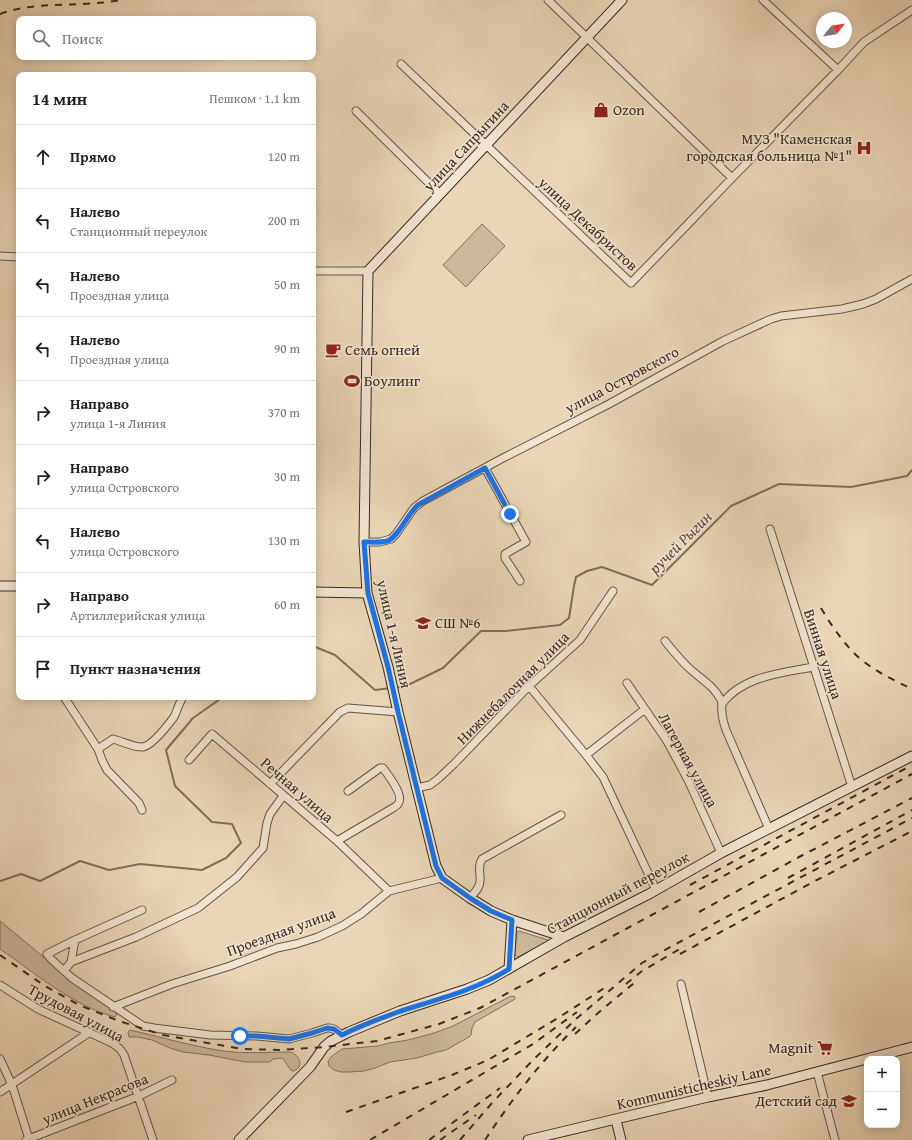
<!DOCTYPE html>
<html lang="ru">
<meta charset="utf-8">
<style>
:root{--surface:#fff;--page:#f2f2f2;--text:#202124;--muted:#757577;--line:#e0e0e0}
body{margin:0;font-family:"Gentium Book Plus",serif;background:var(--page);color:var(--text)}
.controls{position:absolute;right:12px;bottom:12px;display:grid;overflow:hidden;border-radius:8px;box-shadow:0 2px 10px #0003}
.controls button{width:36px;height:36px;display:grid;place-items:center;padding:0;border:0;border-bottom:1px solid var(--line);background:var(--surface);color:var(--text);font:20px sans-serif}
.compass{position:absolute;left:816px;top:12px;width:36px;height:36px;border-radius:50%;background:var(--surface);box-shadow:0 2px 10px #0003;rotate:60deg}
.stop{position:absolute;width:12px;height:12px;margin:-9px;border:3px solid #1a73e8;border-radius:50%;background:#fff}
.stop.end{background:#1a73e8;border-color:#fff;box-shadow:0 1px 4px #0008}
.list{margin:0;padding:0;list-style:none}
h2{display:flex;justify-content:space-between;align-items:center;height:52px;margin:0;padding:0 16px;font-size:17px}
h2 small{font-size:13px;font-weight:400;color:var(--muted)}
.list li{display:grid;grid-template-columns:26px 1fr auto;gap:12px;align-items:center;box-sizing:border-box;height:64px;padding:0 16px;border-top:1px solid var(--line)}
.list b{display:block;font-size:15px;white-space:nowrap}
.list p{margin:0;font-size:13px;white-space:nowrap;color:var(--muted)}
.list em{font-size:13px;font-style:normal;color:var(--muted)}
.icon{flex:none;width:22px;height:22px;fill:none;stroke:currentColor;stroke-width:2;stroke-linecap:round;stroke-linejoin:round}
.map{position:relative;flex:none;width:912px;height:1140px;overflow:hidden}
.search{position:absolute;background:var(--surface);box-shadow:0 2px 10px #0003;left:16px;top:16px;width:300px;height:44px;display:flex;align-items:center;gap:10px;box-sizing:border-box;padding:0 14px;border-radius:8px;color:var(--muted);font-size:15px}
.panel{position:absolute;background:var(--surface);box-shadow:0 2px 10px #0003;left:16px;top:72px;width:300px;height:628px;border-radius:8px}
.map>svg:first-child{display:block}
</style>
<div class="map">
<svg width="912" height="1140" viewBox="0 0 912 1140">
<rect width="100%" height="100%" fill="#ead6b6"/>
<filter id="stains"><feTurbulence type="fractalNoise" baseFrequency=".005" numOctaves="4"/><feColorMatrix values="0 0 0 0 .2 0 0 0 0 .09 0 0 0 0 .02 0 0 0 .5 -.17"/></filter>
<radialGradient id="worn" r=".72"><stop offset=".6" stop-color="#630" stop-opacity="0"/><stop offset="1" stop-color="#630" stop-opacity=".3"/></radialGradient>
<path fill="#ccb99d" stroke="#827261" d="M482 224 505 246 466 287 443 265Z
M0 921 70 979 115 1011 117 1015 115 1017C73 1006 35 973 0 949Z
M519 931 548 940V942L518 957 515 955V952L517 932Z
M514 996 515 997V999L475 1022 472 1028 471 1035 469 1037 446 1050 437 1052 417 1058 390 1062 375 1068 364 1071 349 1072H341L334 1070 329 1066 328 1061 332 1056 342 1049 378 1046 389 1043 408 1040 434 1033 453 1026 509 997Z
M130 1030C161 1037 191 1046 223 1051 245 1054 268 1052 290 1052 300 1054 305 1069 292 1071 287 1067 287 1062 282 1058L273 1059 270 1062H245L209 1055 183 1052 170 1048 152 1040 138 1037H129L128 1032Z"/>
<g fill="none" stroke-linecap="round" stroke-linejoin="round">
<path stroke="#7e6e5f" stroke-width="2" d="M313 646 335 655 375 690 391 688
M395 688 406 686 443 668 481 631H506L560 625 569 618 574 586 576 577 587 571 602 567 652 585 731 506 779 484 851 487 907 476 912 470
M0 881 21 874 40 881 80 861 109 870 140 864 202 870 226 858 241 843 232 824 212 822 175 786 166 750 193 718 223 697"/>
<defs>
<path id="street" d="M548 0 732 178
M763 0 838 70
M401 64 631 283 688 224 732 178 838 70 864 42 912 10
M356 111 440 194
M0 256 19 257
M313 271H368
M485 468 526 542 505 554V558L520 581
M770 529 852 787
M364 542H380L391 539 396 534 414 508 423 501 503 458 609 404 723 341 771 319 781 316 842 309 863 304 876 299 912 279
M665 641C673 651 681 661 690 669 701 679 714 686 721 700 723 704 721 707 722 712 722 718 724 724 726 730L769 829
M627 683 667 741 688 780 721 853
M529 686 586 755 603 777 656 890
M64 697 98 749 102 760 107 770 139 803 142 810
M722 704C742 676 782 673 813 667
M98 749 113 739C121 741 135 748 143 747 153 745 168 725 174 717 177 711 179 703 183 697
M586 755 645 709
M189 760 212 734 337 841 389 891
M270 784 335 717 340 712 348 708 398 712
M416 788 430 785 438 779 454 764 529 686 580 640 613 591
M337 841 393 808C394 807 397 806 398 804 405 796 388 775 383 768H380L348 791
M470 898C474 893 480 888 480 881 481 874 477 866 482 859L561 815
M142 910 75 940 47 954 51 959 72 978 143 1026 154 1028 210 1035 257 1036 289 1039 312 1033 327 1028H330L334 1029 342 1035
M71 962 75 940
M64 971 71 962 136 937 198 908 237 877 263 848 267 823 270 814 283 796
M681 984 708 1097
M0 985 38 1009 112 1043 120 1049 124 1055 153 1140
M113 1007 172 984 230 966 277 948 296 944 318 937 342 926 361 914 389 891 442 878
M0 1059 12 1085 29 1139
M817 1072 835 1140
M0 1092 90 1032
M26 1140 139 1096 172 1080"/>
<path id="secondary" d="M0 586H19
M313 592 367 593
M512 920 564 937
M509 969 512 920 491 911 470 898 442 878 436 866 398 712 388 667 367 593 364 542 368 271 622 0
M616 1120 621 1140
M239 1140 310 1067 324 1047 331 1041 349 1032 400 1011 467 989 489 980 564 937 649 894 721 853 912 756
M528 1140 708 1097 767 1085 912 1047"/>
</defs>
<use href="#street" stroke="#645549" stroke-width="9"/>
<use href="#secondary" stroke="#382a25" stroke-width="11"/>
<use href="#street" stroke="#f1e4d0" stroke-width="7"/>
<use href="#secondary" stroke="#f1e4d0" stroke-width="9"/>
<path stroke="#382a25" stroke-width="2" stroke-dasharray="7 7" stroke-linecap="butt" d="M0 14C38 0 80 8 120 0
M821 608C831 625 842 641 856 655 872 670 893 680 912 689
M788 878 912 810
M690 885 912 765
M699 912 799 857 912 798
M680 954 813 882 912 831
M0 955 45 986 79 1005 119 1021 163 1035 242 1049 281 1050 324 1047 377 1041 439 1024 480 1008 912 774
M626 984 642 971 685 946
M575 1034 598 1013 634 983
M346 1112 452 1075 488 1060 558 1018 609 985
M370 1140 533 1044 577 1012
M429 1140 500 1088
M440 1140 476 1115
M460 1140 492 1103 534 1059 576 1019 642 963 672 946 912 818
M485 1140C512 1099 541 1061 576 1027"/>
</g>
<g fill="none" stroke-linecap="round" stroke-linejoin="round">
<path stroke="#1a73e8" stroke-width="5" d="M240 1036H257L289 1039 312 1033 327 1028 334 1029 342 1035C360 1026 381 1018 401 1011 438 999 476 990 509 969L512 920 491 911 470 898 442 878 436 866 398 712 388 667 368 593 364 542C371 542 380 543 387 541 398 538 408 513 418 505L485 468 510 514"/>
</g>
<defs>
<symbol id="shop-bare" viewBox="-9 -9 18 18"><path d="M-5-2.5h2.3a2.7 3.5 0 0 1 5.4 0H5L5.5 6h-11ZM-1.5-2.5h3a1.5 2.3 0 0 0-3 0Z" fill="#8f2418" stroke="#f1e4d0" stroke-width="2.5" paint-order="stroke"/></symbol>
<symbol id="hospital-bare" viewBox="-9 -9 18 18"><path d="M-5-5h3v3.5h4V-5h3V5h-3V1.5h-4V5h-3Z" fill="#8f2418" stroke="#f1e4d0" stroke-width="2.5" paint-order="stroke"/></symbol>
<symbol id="cafe-bare" viewBox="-9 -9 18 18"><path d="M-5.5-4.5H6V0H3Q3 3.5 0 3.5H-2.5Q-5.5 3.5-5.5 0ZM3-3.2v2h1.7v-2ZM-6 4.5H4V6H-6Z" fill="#8f2418" stroke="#f1e4d0" stroke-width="2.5" paint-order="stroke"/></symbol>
<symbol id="stadium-bare" viewBox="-9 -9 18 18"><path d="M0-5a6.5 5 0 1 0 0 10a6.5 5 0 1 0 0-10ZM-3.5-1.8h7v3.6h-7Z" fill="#8f2418" stroke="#f1e4d0" stroke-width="2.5" paint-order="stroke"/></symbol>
<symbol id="school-bare" viewBox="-9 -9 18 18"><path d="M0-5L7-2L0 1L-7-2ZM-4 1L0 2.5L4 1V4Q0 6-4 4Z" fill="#8f2418" stroke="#f1e4d0" stroke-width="2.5" paint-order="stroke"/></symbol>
<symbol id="supermarket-bare" viewBox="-9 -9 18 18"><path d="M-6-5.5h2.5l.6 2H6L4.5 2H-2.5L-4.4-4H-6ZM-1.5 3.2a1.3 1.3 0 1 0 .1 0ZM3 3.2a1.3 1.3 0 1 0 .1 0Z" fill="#8f2418" stroke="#f1e4d0" stroke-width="2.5" paint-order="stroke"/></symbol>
</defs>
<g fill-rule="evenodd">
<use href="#shop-bare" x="590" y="99" width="22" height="22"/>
<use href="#hospital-bare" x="853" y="137" width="22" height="22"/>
<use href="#cafe-bare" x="322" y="339" width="22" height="22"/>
<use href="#stadium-bare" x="341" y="370" width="22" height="22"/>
<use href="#school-bare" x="412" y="612" width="22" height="22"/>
<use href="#supermarket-bare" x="814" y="1037" width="22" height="22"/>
<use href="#school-bare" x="838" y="1090" width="22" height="22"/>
</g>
<g text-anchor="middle" stroke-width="3" stroke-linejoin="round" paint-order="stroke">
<g font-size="15" fill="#382a25" stroke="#f1e4d0" text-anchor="start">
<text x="613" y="115">Ozon</text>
<text x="852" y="144" text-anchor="end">МУЗ "Каменская<tspan x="852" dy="17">городская больница №1"</tspan></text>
<text x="345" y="355">Семь огней</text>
<text x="364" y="386">Боулинг</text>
<text x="435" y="628">СШ №6</text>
<text x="813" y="1053" text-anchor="end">Magnit</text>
<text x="837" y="1106" text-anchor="end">Детский сад</text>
</g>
<g font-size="15" fill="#382a25" stroke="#f1e4d0">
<text transform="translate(466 146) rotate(-47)" y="5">улица Сапрыгина</text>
<text transform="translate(588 224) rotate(43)" y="5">улица Декабристов</text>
<text transform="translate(622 380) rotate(-28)" y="5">улица Островского</text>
<text transform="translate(394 634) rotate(77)" y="5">улица 1-я Линия</text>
<text transform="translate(823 654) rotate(72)" y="5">Винная улица</text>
<text transform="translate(513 688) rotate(-45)" y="5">Нижнебалочная улица</text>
<text transform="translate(688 760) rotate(61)" y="5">Лагерная улица</text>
<text transform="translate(297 790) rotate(41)" y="5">Речная улица</text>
<text transform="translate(618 893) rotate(-28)" y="5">Станционный переулок</text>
<text transform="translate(281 932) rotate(-20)" y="5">Проездная улица</text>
<text transform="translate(76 1013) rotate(28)" y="5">Трудовая улица</text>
<text transform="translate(694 1087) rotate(-13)" y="5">Kommunisticheskiy Lane</text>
<text transform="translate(95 1099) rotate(-22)" y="5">улица Некрасова</text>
</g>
<g font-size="16" font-style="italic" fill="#5b4c42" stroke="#f1e4d0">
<text transform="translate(680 542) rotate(-45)" y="6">ручей Рыгин</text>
</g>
</g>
<rect width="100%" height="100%" filter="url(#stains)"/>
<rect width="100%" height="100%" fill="url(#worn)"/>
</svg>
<div class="controls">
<button>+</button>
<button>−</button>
</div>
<svg class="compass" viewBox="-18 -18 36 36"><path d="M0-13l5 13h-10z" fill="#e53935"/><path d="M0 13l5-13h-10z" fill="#757577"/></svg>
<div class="stop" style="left:240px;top:1036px"></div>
<div class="stop end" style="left:510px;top:514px"></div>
<div class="search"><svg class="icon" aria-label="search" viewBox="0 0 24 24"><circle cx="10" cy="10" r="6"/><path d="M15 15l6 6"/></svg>Поиск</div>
<section class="panel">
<h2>14 мин<small>Пешком · 1.1 km</small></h2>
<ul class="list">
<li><svg class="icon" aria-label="ahead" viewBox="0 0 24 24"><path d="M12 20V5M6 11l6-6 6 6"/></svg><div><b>Прямо</b></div><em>120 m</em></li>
<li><svg class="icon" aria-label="left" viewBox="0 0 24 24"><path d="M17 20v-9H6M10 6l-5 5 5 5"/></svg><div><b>Налево</b><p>Станционный переулок</p></div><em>200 m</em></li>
<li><svg class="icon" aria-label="left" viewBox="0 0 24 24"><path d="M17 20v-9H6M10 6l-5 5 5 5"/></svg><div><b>Налево</b><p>Проездная улица</p></div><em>50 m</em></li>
<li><svg class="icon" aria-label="left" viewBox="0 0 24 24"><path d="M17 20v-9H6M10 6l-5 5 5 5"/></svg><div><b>Налево</b><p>Проездная улица</p></div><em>90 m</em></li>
<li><svg class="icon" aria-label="right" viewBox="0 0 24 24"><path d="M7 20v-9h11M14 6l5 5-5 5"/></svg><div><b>Направо</b><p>улица 1-я Линия</p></div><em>370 m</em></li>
<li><svg class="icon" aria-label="right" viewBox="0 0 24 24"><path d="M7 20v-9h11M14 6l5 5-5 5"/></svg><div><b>Направо</b><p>улица Островского</p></div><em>30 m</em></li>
<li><svg class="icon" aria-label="left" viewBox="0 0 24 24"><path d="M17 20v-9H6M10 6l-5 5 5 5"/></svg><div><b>Налево</b><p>улица Островского</p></div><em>130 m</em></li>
<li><svg class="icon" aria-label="right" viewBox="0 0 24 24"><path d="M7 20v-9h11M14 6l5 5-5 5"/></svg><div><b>Направо</b><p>Артиллерийская улица</p></div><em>60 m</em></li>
<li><svg class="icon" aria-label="arrive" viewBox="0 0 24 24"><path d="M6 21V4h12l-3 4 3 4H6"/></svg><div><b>Пункт назначения</b></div></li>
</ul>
</section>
</div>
